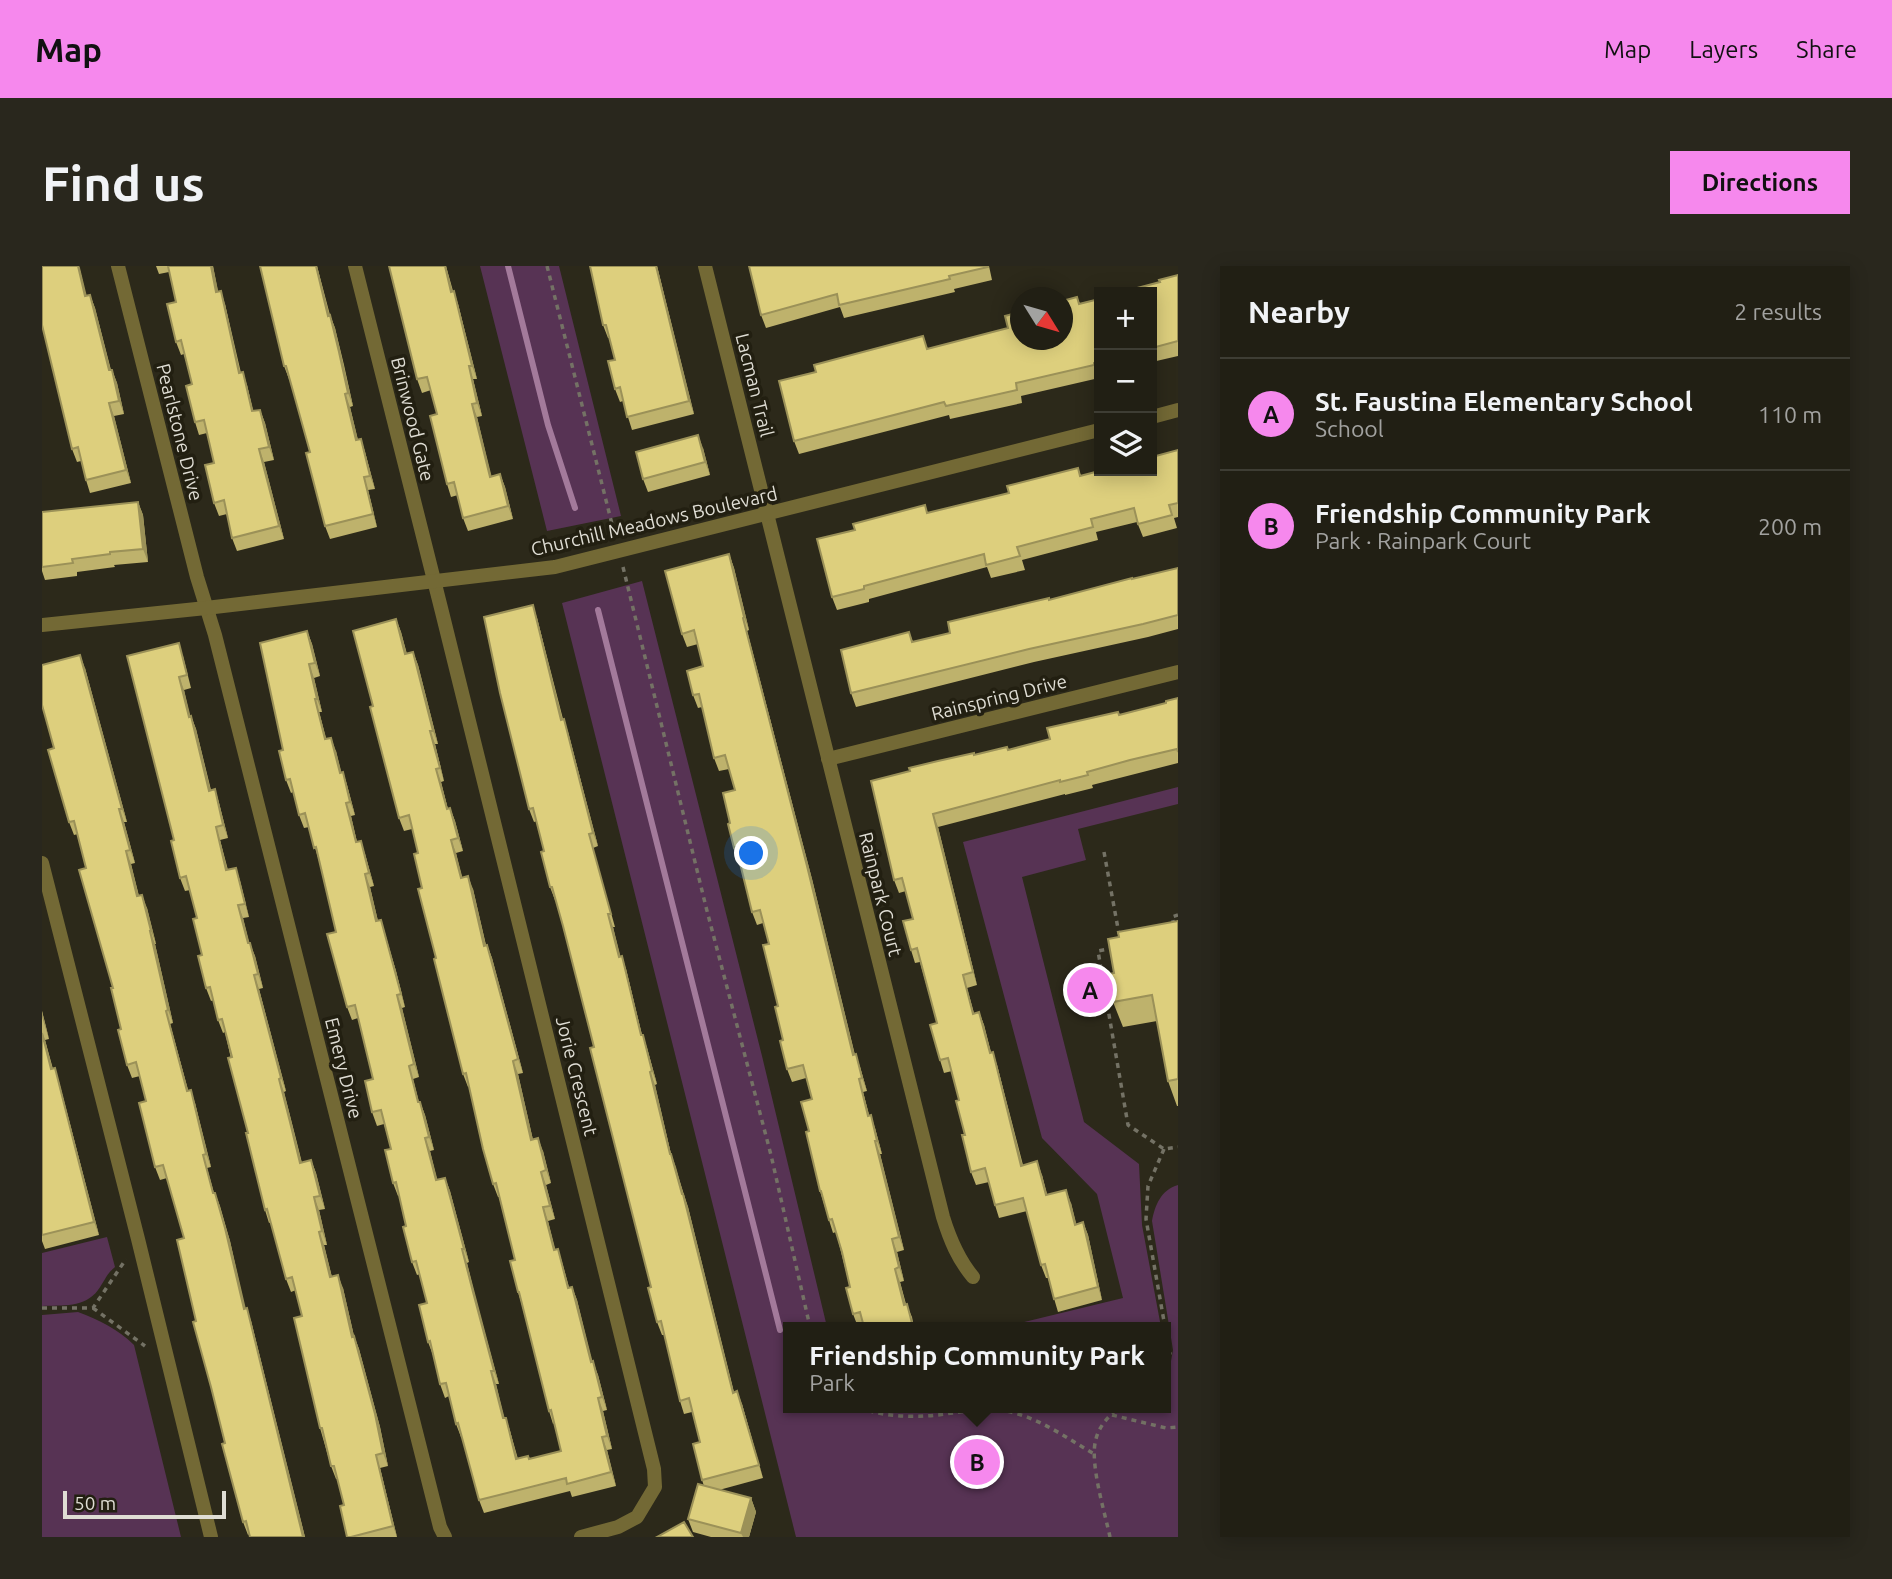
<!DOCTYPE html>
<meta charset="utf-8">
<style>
:root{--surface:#211f14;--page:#29271d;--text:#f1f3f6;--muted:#a2a2a0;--line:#3e3d34;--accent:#f688ed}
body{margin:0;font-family:Ubuntu,sans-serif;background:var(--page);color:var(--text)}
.controls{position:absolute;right:21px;top:21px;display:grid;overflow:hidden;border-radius:0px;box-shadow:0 4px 18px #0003}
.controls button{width:63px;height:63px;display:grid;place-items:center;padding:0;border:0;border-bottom:2px solid var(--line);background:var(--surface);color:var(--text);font:35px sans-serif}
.compass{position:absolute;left:968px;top:21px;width:63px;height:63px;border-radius:50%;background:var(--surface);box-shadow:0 4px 18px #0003;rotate:127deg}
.scale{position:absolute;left:21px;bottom:18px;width:163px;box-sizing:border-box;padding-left:7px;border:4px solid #dfddd4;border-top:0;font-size:19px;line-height:24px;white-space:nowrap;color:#dfddd4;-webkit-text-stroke:5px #221f11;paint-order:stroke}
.you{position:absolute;left:710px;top:588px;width:24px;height:24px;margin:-18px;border:5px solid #fff;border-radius:50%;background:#1a73e8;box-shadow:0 0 0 10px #1a73e833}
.badge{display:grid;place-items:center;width:46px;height:46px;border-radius:50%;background:var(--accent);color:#111;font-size:23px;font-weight:700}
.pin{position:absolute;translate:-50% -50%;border:4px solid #fff;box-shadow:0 2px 7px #0006}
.popup{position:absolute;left:741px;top:1056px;width:388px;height:91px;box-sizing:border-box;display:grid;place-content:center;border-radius:0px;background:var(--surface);filter:drop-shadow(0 2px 5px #0005);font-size:23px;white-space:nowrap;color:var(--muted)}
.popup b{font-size:26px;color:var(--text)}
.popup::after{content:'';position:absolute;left:50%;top:100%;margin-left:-14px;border:14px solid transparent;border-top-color:var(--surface)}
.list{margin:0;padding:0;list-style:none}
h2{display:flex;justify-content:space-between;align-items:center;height:91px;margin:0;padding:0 28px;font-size:30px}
h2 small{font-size:23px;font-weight:400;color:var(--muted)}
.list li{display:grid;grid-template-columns:46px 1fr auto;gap:21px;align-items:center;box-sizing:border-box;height:112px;padding:0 28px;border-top:2px solid var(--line)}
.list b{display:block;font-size:26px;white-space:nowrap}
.list p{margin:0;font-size:23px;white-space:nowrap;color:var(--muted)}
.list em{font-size:23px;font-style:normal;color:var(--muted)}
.icon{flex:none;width:38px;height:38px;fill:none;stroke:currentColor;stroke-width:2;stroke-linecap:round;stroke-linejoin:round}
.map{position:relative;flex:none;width:1136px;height:1271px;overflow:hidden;border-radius:0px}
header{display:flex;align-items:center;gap:42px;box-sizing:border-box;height:98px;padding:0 35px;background:var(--accent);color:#111}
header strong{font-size:33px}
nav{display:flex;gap:38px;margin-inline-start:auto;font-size:24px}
.intro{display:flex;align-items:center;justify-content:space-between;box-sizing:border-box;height:168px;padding:0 42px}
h1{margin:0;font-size:49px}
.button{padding:18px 32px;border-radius:0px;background:var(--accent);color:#111;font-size:24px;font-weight:700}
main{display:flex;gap:42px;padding:0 42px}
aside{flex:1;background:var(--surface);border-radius:0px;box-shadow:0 4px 18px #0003}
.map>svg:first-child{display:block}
</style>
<header>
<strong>Map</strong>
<nav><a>Map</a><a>Layers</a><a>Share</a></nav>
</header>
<div class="intro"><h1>Find us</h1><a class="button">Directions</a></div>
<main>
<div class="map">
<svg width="1136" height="1271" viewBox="0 0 1136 1271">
<rect width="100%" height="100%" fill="#2c291a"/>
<path fill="#573354" d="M438 0H517L579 250 505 265Z
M600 315 720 790 785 1061H746V1142H1124V1105L1129 1095 1131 1084 1110 955C1113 939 1119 924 1136 919V1271H754L520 337Z
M1136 521V538L1036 563 1044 594 980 611 1042 856 1097 898 1100 959 1119 1061H962L1081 1032 1055 928 1000 872 921 576Z
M65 971 73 1001C65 1007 62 1016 56 1024 43 1042 20 1039 0 1040V987Z
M36 1046C57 1054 76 1063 92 1079L139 1271H0V1049Z"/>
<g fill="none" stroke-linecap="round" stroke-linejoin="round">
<path stroke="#a37a9b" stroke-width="6" d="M466 0 506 159 533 242
M556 344 738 1064"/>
<path stroke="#747265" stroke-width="3.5" stroke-dasharray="5 5" stroke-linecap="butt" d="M505 0 573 270
M581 301 664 641 729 889 768 1061
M1062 586 1077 668
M1132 659 1130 651 1136 649
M1072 682 1056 685 1086 859 1122 883 1136 881
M1122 883 1106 920 1104 953 1123 1061
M0 1042H51L84 993
M51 1042 103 1080
M892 1058 893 1061
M1124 1067 1128 1087 1124 1097
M817 1142C837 1149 861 1151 882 1150 910 1149 936 1140 964 1145 996 1151 1025 1172 1052 1188
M1070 1149 1124 1162 1136 1161
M1068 1271C1063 1247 1047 1196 1054 1173 1057 1160 1067 1150 1076 1142"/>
<path stroke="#736935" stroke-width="14" d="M76 0 155 311 173 369 398 1261 403 1271
M313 0 400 346 612 1203 613 1221 595 1251 576 1261 539 1271
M663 0 901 951C908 974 916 993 931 1011
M786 493 1136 406
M0 597 96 973 169 1271"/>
<path stroke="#736935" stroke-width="14" d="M1110 151 1136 144
M0 359 164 342 513 301 1057 164"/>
</g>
<path fill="#beb26c" d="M0 0H37L44 30 48 29 53 42 69 104H70L75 117 82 148 72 150 89 217 48 227 44 214 39 195 35 196 30 183Z
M114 0H171L176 26 183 38 199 107 205 119 211 145 218 144 223 157 232 194 222 196 242 273 195 285 190 272 185 248 177 250 172 237V197L165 167 157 169 153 156 150 118 142 88 139 89 134 76V36L127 6 117 8Z
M218 0H275L288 49 293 62 302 99 311 140 308 141 316 174 319 173 323 186 333 223 326 224 335 261 288 273 283 260 268 186 248 113H247L242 100Z
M347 0H404L411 25 416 38 435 113H431L440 150 435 151 449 210 458 208 463 221 471 253 426 265 421 252 416 229 409 231 405 218 395 148 389 124 380 127 375 113Z
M548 0H615L652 148 590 164 581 135 578 136 573 123V94L567 72H566L561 59Z
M707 0H947L950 14 912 23 913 26 802 52 798 41 724 62 719 49Z
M1136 9V90L1110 96V26L1118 16Z
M1035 31 1038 38 1057 33V112L979 130 980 137 908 153 907 149 757 188 752 175 886 83 966 62Z
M661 182 668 209 606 226 601 213Z
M1136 184V251L1132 252 1135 262 1101 271 1095 256 1054 266 1056 274 980 294 983 304 949 312 945 301 827 333V336L795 344 790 331 886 247 967 227 1036 202 1039 210Z
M96 236 101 249 106 296 72 299 73 301 35 306V310L3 314 0 305V246Z
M687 288 692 302 707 364 705 365 770 613 813 789 818 801 825 825 821 826 827 849 833 862 840 888H838L862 984 855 986 862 1015 858 1016 864 1038 870 1051 872 1061H822L821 1060 816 1061 811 1048 808 1021 794 966 791 967 778 925 767 865 770 833 764 812 750 816 745 803 727 678 721 657 715 659 710 646 697 595 692 582 688 557 693 524 687 503 677 505 672 492 660 441 656 442 651 429 661 400 656 378 645 381 640 368Z
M1136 302V363L1106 371 992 396 814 441 809 427 867 366 871 376 908 367 1007 334Z
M495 352 521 453 526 466 556 580 551 582 573 661H571L578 690 584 703 600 769 605 782 615 818 613 819 629 888 646 941 692 1126 700 1138 721 1212 677 1224 709 1232 714 1246 707 1271H669L651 1266 646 1253 662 1220 660 1214 658 1176 650 1146 642 1148 638 1135 622 1069H620L615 1056 609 1021 552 781 521 660 514 634H513L508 621 502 585 495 555 492 556 487 543Z
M354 353 359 366 365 388 371 386 376 399 396 478H393L402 515 399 516 406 543 408 542 413 555 421 585 414 587 420 612 431 623 444 679H445L450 692 481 807 476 808 491 874 501 885 509 917 504 919 513 953 506 955 513 984 516 983 520 996 527 1021H530L535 1034 550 1096 556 1109 565 1144 561 1145 570 1183 565 1184 574 1220 530 1231 528 1225 442 1247 437 1234 420 1170 419 1171 414 1158 407 1130 403 1132 398 1118 391 1089 386 1076 385 1037 378 1008 375 1009 370 996 364 960 357 930H356L351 917 349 883 342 858 335 860 330 846 331 813 316 752 310 754 305 741 294 666 277 595 267 561 262 562 257 549 251 526 249 527 244 514 241 484 265 365 270 378 278 410 272 412 280 446H277L284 473 294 485 299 506H301L305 519 313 549 309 550 315 576 323 588 332 620 328 621 336 655 339 654 354 705 363 741 360 742 377 811 371 813 377 836H378L383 849 392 884 388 885 395 914 403 912 408 925 427 996 425 997 435 1039 457 1118H454L462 1152H464L468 1165 476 1193H487L519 1185 512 1157 511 1158 507 1145 480 1039 476 1026 473 994 457 931H456L451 918 427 820 426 821 421 808 394 692 380 622 376 587 370 563 362 565 357 552 331 440Z
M85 390H141L149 422 142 424 148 451 149 450 154 463 169 524 173 523 177 537 186 572 178 574 186 604 194 602 198 615 207 651 201 652 207 677 213 690 221 722 217 723 244 825 242 826 253 869 260 897 269 894 274 907 283 943 277 944 285 979H282L290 1011 301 1022 312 1070 317 1083 338 1161 346 1200 338 1202 355 1271H305L302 1239 296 1213H294L289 1200 278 1162 260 1050 254 1024 249 1026 244 1013 229 956 227 957 223 944 183 766 181 767 176 754 172 734 169 735 164 722 155 652 148 624 143 625 138 612 132 574Z
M43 402 85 556H82L93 597 89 598 97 630 105 642 114 678H113L131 757 128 758 146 824 153 837 169 901 165 902 172 927H173L178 940 188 975 203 1043 209 1055 263 1271H208L207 1268 206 1269 201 1256 154 1055 142 972 125 912 118 914 113 901 104 835 98 810 90 812 85 799 71 722 44 602 36 568 32 569 27 556 12 482Z
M1136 432V497L1050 519 1051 522 1023 529V528L896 561 935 719 925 722 932 747 937 746 942 759 949 786 955 799 981 899 1000 909 1005 929 1029 937 1034 958 1041 956 1046 969 1060 1034 1016 1046 1006 1012H1004L999 999 985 945 957 952 953 939 947 916 934 919 929 906 917 834 910 805 902 807 898 794 895 757 878 696 873 697 869 684 871 653 864 625 857 627 852 614 868 505 932 489 966 484 1008 473 1077 449 1124 437Z
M1136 655V840H1135L1126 815 1115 755 1081 761 1071 736 1072 707 1077 671Z
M0 745 7 773 3 774 11 803 17 816 57 969 3 983 0 975Z"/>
<path fill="#9b9158" d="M36 0H37L38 2 48 43 43 30Z
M169 0H171L179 39 174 26Z
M274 0H275L291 63 286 50Z
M403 0H404L414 39 409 26Z
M614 0H615L652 148 647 135Z
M179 25 183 38 201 120 197 107Z
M412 25 416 38 435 113 430 100Z
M48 29 53 42 72 117 67 104Z
M288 49 293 62 311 140 306 127Z
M427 100 431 113 440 150 435 137Z
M70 104 75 117 82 148 77 135Z
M201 106 205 119 215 159 210 145Z
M303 128 308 141 319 187 314 174Z
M67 137 72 150 89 217 84 204Z
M430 138 435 151 453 224 448 211Z
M218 144 223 157 232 194 227 181Z
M656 169 661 182 668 209 663 196Z
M319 173 323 186 333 223 328 210Z
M217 183 222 196 242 273 237 260Z
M458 208 463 221 471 253 466 240Z
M322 211 326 224 335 261 331 248Z
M96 236 101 249 106 296 101 283Z
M687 288 692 302 707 364 702 351Z
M491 339 495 352 524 467 519 454Z
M701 352 705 365 770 613 816 802 811 789Z
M354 353 359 366 368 401 363 388Z
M265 365 270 378 278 410 273 397Z
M371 386 376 399 396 478 391 465Z
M38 389 43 402 85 556 80 543Z
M267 398 272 412 280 446 275 433Z
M137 411 142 424 152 464 147 451Z
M273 433 277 446 288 486 283 473Z
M149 450 154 463 172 538 167 525Z
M522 453 526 466 556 580 551 567Z
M388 465 393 478 402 515 398 502Z
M289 472 294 485 303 520 298 507Z
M394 503 399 516 409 556 405 543Z
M301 506 305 519 313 549 308 536Z
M173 523 177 537 186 572 181 559Z
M304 537 309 550 318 589 314 576Z
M408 542 413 555 421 585 416 572Z
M77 543 82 556 93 597 88 584Z
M891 548 896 561 935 719 931 706Z
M174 561 178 574 189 618 184 604Z
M409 574 414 587 424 625 419 612Z
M319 575 323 588 332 620 327 607Z
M84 585 89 598 100 643 95 630Z
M194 602 198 615 207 651 203 638Z
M323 608 328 621 339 668 334 655Z
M426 610 431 623 447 693 442 680Z
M100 629 105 642 114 678 109 665Z
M196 639 201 652 211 690 206 677Z
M566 648 571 661 582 704 577 691Z
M339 654 343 667 353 705 348 692Z
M108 665 113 678 131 757 126 744Z
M208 677 213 690 221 722 216 708Z
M445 679 450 692 481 807 476 793Z
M580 690 584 703 603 782 599 769Z
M350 692 354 705 363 741 359 728Z
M212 709 217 723 244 825 239 812Z
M355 729 360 742 377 811 372 798Z
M0 745 7 773 0 751Z
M124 745 128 758 150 838 145 825Z
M937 746 942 759 952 800 948 787Z
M0 765 3 774 14 816 9 803Z
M601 769 605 782 615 818 610 805Z
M951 786 955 799 984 913 979 900Z
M814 788 818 801 825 825 820 812Z
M471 795 476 808 494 887 489 874Z
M13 802 17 816 57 969 52 956Z
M608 806 613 819 629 888 634 901 643 934 641 928 646 941 695 1140 691 1127 640 928 628 888Z
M237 813 242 826 263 910 258 897Z
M817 813 821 826 831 863 826 850Z
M149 824 153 837 169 901 164 888Z
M378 836 383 849 392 884 387 871Z
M829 849 833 862 840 888 835 875Z
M383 872 388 885 399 927 394 914Z
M496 872 501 885 509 917 504 904Z
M833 875 838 888 862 984 857 971Z
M269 894 274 907 283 943 278 930Z
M995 895 1000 909 1009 942 1004 929Z
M499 906 504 919 513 953 508 940Z
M403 912 408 925 427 996 422 983Z
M1024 924 1029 937 1038 972 1033 959Z
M173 927 188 975 207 1056 202 1043Z
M272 931 277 944 285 979 280 965Z
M501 941 506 955 517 997 512 984Z
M1041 956 1046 969 1060 1034 1056 1021Z
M277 966 282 979 293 1024 288 1011Z
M850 973 855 986 862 1015 857 1001Z
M420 983 425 997 457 1118 452 1105Z
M853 1003 858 1016 867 1052 862 1039Z
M296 1009 301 1022 312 1070 317 1083 338 1161 346 1200 341 1187 310 1071Z
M530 1021 535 1034 554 1109 549 1096Z
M205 1042 209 1055 263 1271H261Z
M551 1095 556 1109 565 1144 560 1131Z
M449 1105 454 1118 466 1165 461 1152Z
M695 1125 700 1138 721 1212 717 1199Z
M556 1132 561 1145 570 1183 565 1170Z
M464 1152 468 1165 479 1206 474 1193Z
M560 1171 565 1184 574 1220 569 1206Z
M334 1189 338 1202 355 1271 351 1260Z
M709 1232 714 1246 707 1271H701L699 1267Z"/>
<path fill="#ddcf7d" stroke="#9b9158" stroke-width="2" d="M0 0H36L43 30 48 29 67 104H70L77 135 67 137 84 204 44 214 36 181 30 183 0 59Z
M126 0H169L174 26 179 25 197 107 201 106 210 145 218 144 227 181 217 183 237 260 190 272 182 234 172 237 163 199 172 197 162 154 153 156 144 120 150 118 139 74 134 76 125 38 134 36Z
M218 0H274L286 50 288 49 297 86 306 127 303 128 314 174 319 173 328 210 322 211 331 248 283 260 264 187 268 186 244 100H242Z
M347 0H403L409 26 412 25 430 100H427L435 137 430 138 448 211 458 208 466 240 421 252 412 216 405 218 388 150 395 148 385 111 375 113Z
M548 0H614L647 135 585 151 578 121 573 123 566 95 573 94 564 59H561Z
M707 0H946V1L907 10 908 13 797 39 795 28 719 49Z
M1136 9V75L1110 82V26H1080L1118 16 1117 14Z
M1035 31 1037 38 1057 33V95L1052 97V99L974 117 975 124 904 140 902 136 752 175 737 115 774 106 772 99 881 70 885 83 966 62 963 50 978 46V74H1020V35Z
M656 169 663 196 601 213 594 186Z
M1136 184V237L1127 239 1130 249 1096 258 1092 242 1049 253 1051 261 975 281 978 290 944 299 942 288 822 320V323L790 331 775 273 813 264 811 258 883 239 885 247 967 227 965 220 1036 202 1038 210 1057 205H1110V191Z
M96 236 101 283 68 286V288L30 293 31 297 0 301V246Z
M687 288 702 351 701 352 765 600 811 789 814 788 820 812 817 813 826 850 829 849 835 875H833L857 971 850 973 857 1001 853 1003 862 1039 865 1038 871 1061H822L818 1046 811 1048 804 1022 808 1021 800 986 790 953 787 954 779 925H778L764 866 767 865 759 836 770 833 761 799 745 803 738 775 741 774 733 741 736 740 721 679 727 678 718 644 710 646 694 581 692 582 686 558 688 557 681 527 693 524 683 489 672 492 657 428 651 429 645 405 661 400 652 364 640 368 623 305Z
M1136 302V349L1101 358 987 383 809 427 799 384 867 366 870 376 908 367 906 356 1007 332V334L1090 312V313Z
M491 339 519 454 522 453 551 567 547 568 569 648H566L577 691 580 690 599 769H601L610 805 608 806 628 888H629L640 928H641L691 1127 695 1125 717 1199 660 1214 651 1178 658 1176 647 1132 638 1135 619 1055 615 1056 606 1022 609 1021 548 782 552 781 521 660 510 621H508L499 586 502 585 491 542 487 543 458 427 442 351Z
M354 353 363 388 371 386 391 465H388L398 502 394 503 405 543 408 542 416 572 409 574 419 612 426 610 442 680 445 679 476 793 471 795 489 874 496 872 504 904 499 906 508 940 501 941 512 984 516 983 526 1022 530 1021 549 1096 551 1095 560 1131 556 1132 565 1170 560 1171 569 1206 525 1218 524 1212 437 1234 416 1157 414 1158 404 1117 398 1118 388 1075 386 1076 377 1039 385 1037 374 995 370 996 361 961 364 960 354 916 351 917 343 884 349 883 339 844 330 846 323 815 331 813 313 739 305 741 285 668 294 666 274 581 272 582 263 547 257 549 248 513 244 514 237 485 241 484 218 377 265 365 273 397 267 398 275 433H273L283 473 289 472 298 507 301 506 308 536 304 537 314 576 319 575 327 607 323 608 334 655 339 654 359 728 355 729 372 798 367 800 376 836H378L387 871 383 872 394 914 403 912 422 983H420L431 1026 452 1105H449L461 1152H464L474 1193 486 1190 487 1193 519 1185 509 1144 507 1145 477 1026H476L468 995 473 994 454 917 451 918 441 883 424 807 421 808 392 693 394 692 376 623 380 622 372 588 376 587 367 549 357 552 328 441 331 440 311 365Z
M137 377 145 409 137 411 147 451 149 450 167 525 173 523 181 559 174 561 184 604 194 602 203 638 196 639 206 677H208L216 708 212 709 239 812 237 813 248 856 258 897 269 894 278 930 272 931 280 965 277 966 288 1011 296 1009 310 1071 312 1070 333 1148 341 1187 334 1189 351 1260 309 1271H305L298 1240 302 1239 292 1200H289L280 1162H278L252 1052 260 1050 250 1011 244 1013 225 943 223 944 204 867H206L186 792 190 791 180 753 176 754 168 721 164 722 156 690 160 689 151 653 155 652 144 610 138 612 129 575 132 574 85 390Z
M38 389 80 543H77L88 584 84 585 95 630 100 629 109 665H108L126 744 124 745 145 825 149 824 164 888 161 889 171 927H173L183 962 202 1043 205 1042 261 1271H208L204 1255 201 1256 180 1178 183 1177 169 1121 151 1056 154 1055 135 974 142 972 121 899 113 901 97 837 104 835 94 796 85 799 76 764 79 763 69 722H71L37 604 44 602 32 555 27 556 6 484 12 482 0 439V399Z
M1136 432V486L1135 483 1088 494 1045 506 1046 509 1018 516V514L891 548 931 706 921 709 931 748 937 746 948 787 951 786 979 900 995 895 1004 929 1024 924 1033 959 1041 956 1056 1021 1012 1033 1003 998 999 999 981 932 953 939 943 902 929 906 920 869H923L914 835 917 834 906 792 898 794 888 759 895 757 875 682 869 684 861 655 871 653 860 612 852 614 829 515 868 505 867 502 896 495 932 487V489L965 481 966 484 1008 473 1005 462 1076 446 1077 449 1124 437V435Z
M1136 655V813L1126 815 1110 729 1071 736 1067 708 1072 707 1066 673 1077 671 1076 666Z
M0 767 9 803 13 802 52 956 0 969Z
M656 1218 709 1232 699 1267 646 1253Z
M642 1256 651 1271H615Z"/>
<g text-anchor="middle" stroke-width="7" stroke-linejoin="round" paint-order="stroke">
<g font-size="19" fill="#dfddd4" stroke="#221f11">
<text transform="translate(713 119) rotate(76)" y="7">Lacman Trail</text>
<text transform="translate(371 153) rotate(76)" y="7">Brinwood Gate</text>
<text transform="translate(138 166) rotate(76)" y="7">Pearlstone Drive</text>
<text transform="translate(612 255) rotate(-13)" y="7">Churchill Meadows Boulevard</text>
<text transform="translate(957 431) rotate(-14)" y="7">Rainspring Drive</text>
<text transform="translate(839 628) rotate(76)" y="7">Rainpark Court</text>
<text transform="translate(302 802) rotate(76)" y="7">Emery Drive</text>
<text transform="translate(535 810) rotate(76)" y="7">Jorie Crescent</text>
</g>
</g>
</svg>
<div class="controls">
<button>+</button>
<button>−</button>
<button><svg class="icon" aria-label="layers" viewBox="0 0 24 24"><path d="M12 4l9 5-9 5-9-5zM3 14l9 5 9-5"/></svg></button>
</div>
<svg class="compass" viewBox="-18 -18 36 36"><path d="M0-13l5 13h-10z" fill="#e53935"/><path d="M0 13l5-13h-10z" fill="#a2a2a0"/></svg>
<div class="scale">50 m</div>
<div class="you"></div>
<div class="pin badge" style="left:1048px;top:724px">A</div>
<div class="pin badge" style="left:935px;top:1196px">B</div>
<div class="popup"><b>Friendship Community Park</b>Park</div>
</div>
<aside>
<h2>Nearby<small>2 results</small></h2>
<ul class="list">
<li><span class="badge">A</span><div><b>St. Faustina Elementary School</b><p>School</p></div><em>110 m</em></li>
<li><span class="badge">B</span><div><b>Friendship Community Park</b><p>Park · Rainpark Court</p></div><em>200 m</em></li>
</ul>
</aside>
</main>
